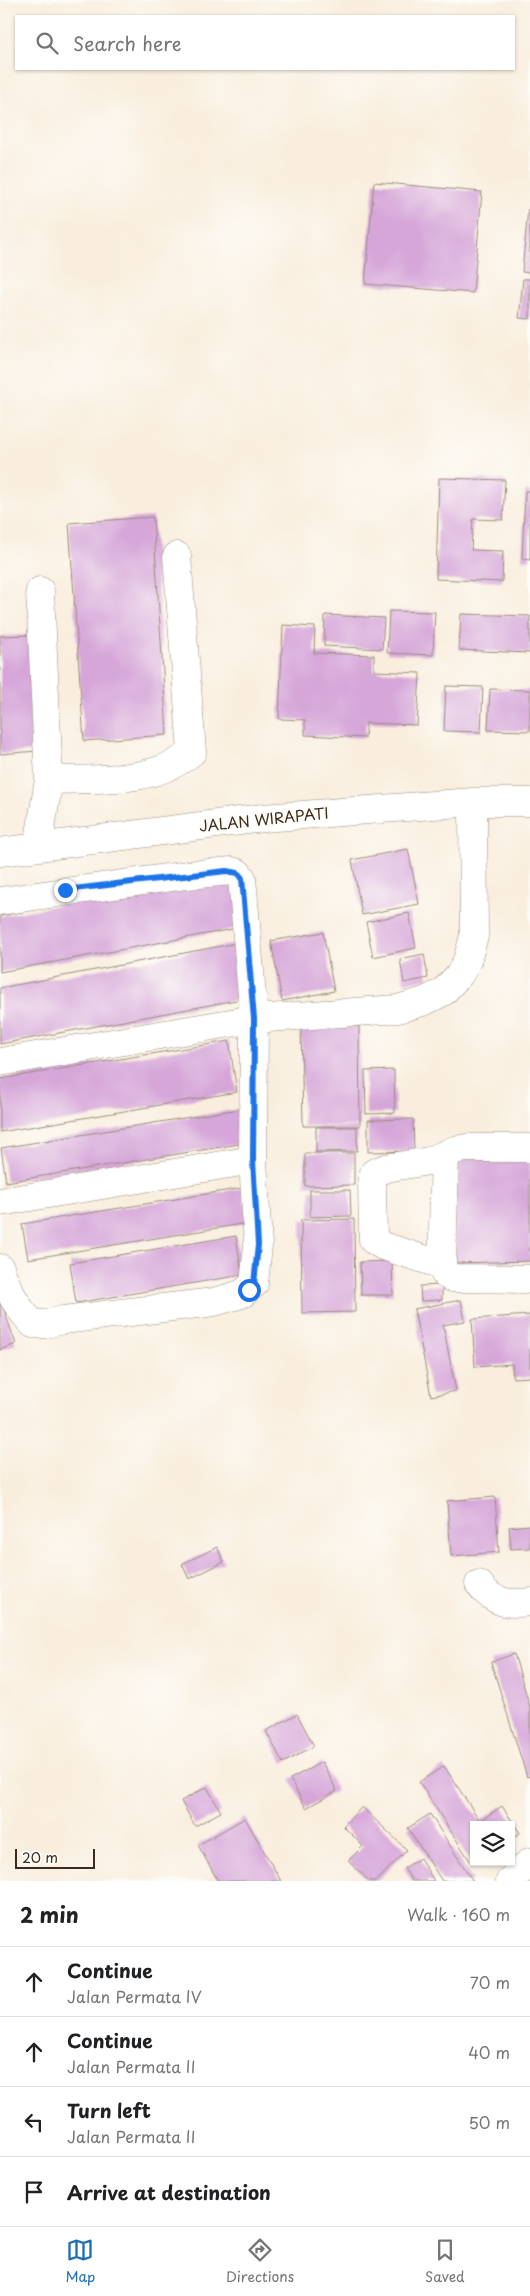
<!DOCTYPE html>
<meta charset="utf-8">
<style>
:root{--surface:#fff;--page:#f6f6f6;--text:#202124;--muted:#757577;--line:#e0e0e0;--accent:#1f6fb2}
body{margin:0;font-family:"Playpen Sans",sans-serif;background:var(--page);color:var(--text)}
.controls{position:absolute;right:15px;bottom:15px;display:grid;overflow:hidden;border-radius:0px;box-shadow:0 1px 4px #0004}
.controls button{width:45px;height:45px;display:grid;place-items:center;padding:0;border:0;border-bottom:1px solid var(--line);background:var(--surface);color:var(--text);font:25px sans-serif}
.scale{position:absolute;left:15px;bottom:12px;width:80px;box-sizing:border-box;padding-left:5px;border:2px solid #3b2a1e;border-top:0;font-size:14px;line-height:18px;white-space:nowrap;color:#3b2a1e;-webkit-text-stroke:4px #fdfcf7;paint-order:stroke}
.stop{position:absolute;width:15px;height:15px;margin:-11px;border:4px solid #1a73e8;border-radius:50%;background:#fff}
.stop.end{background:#1a73e8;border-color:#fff;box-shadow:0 1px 5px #0008}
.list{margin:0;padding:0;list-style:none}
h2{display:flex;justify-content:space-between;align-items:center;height:65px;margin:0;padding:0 20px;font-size:21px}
h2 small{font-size:16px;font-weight:400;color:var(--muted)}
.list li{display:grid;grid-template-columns:32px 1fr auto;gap:15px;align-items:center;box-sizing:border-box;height:70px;padding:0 20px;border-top:1px solid var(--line)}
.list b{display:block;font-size:19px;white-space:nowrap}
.list p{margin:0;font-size:16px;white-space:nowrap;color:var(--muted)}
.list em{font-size:16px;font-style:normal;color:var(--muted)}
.icon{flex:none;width:28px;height:28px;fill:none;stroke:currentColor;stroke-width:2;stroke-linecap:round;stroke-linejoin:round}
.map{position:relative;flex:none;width:530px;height:1881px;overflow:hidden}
.search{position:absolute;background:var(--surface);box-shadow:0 1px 4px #0004;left:15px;right:15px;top:15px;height:55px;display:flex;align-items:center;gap:12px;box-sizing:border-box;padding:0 18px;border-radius:0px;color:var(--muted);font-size:19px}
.sheet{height:345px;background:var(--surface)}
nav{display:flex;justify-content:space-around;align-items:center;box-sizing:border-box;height:70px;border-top:1px solid var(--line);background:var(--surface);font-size:14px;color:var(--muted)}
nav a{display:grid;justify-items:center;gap:2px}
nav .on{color:var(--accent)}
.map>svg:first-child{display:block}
</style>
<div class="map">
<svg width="530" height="1881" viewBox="0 0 530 1881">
<rect width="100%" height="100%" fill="#fdfcf7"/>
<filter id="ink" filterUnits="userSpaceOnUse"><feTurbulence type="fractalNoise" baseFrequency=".02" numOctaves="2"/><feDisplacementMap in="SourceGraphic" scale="10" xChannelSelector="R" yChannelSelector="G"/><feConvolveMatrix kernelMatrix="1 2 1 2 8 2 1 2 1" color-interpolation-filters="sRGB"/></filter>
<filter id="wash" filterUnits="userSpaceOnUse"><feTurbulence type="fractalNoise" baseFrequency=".0096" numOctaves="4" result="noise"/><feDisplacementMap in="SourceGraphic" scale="20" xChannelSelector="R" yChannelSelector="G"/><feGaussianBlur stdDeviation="1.12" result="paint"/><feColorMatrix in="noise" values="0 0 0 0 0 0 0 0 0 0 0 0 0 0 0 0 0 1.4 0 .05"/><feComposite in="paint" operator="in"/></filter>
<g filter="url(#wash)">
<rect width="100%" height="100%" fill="#f9eede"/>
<g id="blocks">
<path fill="#d6a6d9" d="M374 182 482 192 473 293 365 284Z
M528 209 530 210V273L522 272Z
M523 279H530V319L519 318Z
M439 478 505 480 503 520 473 519 471 550 503 551 502 582 436 579Z
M525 491H530V560L522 559Z
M153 517 167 735 84 741 69 523Z
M389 611 435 612 433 655 387 653Z
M461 614 530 616V653L459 650Z
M325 615 384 618 382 649 324 646Z
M283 625 315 627 314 653 374 655V671L420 673 417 725 366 723 365 738 305 735V720L279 719Z
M29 635 37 751 0 754V636Z
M446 686 483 687 481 732 444 731Z
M490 689 530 690V731L488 730Z
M408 849 419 904 362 915 352 860Z
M233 873 244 927 0 972V916Z
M409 913 416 948 373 957 366 922Z
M323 932 334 991 282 1001 271 941Z
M237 943 247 998 0 1044V988Z
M424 954 428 978 404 983 400 959Z
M301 1026H359L360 1126H303Z
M229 1041 237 1092 0 1132V1079Z
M394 1070 395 1113 366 1114 365 1071Z
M239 1109 245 1143 6 1182 1 1148Z
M413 1119 414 1151 368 1152V1120Z
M316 1127H357V1151L316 1152Z
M305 1153H354V1185L305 1186Z
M530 1155V1261L455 1263 454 1156Z
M243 1188 248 1223 28 1259 22 1224Z
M310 1190H350L351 1216 310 1217Z
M354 1219 355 1312 302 1313 301 1220Z
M236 1236 242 1275 76 1303 70 1263Z
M392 1261 393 1295H361L360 1262Z
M442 1285V1300L421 1301 420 1286Z
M0 1299 16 1344 0 1350Z
M461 1300 465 1321 443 1325 456 1391 431 1396 414 1309Z
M530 1315V1377L513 1378 512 1364 475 1367 472 1319Z
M495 1497 499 1552 451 1556 447 1501Z
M530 1525V1548L511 1549 509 1527Z
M217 1547 224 1562 189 1579 182 1564Z
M514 1654 530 1707V1776L527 1777 491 1662Z
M297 1714 314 1746 283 1763 266 1731Z
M322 1762 337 1791 306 1808 290 1779Z
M444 1766 480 1821 502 1806 520 1833 511 1839V1825H474L472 1864 419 1782Z
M207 1787 221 1812 195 1826 181 1801Z
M362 1807 407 1850 377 1881H369L348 1861 363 1846 343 1826Z
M430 1814 449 1844 473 1881H442L408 1828Z
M245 1818 281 1881H218L198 1845Z
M420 1858 434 1881H412L404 1868Z"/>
</g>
</g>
<g filter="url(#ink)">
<use href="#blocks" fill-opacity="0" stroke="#9a8c7e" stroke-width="1"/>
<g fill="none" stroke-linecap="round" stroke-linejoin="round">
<defs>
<path id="minor" d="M49 780C96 778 153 785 192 752L177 556
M38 846 49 780 40 591
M0 852 263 818 473 802H530
M0 901 187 875 232 871 238 873 242 878 254 1019 253 1160 258 1245 254 1284 242 1294 214 1302 63 1320 46 1324H33C17 1308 7 1289 0 1268
M0 1062 254 1019 398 1009 425 1001 443 992 460 974 467 961 474 936 473 802
M445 1154 442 1265 445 1274 452 1278 530 1279
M0 1202 253 1160
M442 1265 383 1246 373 1240 372 1179 374 1173 386 1168 429 1161 455 1150 467 1148H530
M479 1584C493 1603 508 1605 530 1602
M510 1881 530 1862"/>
</defs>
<use href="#minor" stroke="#9a8c7e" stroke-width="29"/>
<use href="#minor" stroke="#fff" stroke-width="28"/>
</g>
</g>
<g fill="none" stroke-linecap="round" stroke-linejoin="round" filter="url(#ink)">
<path stroke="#1a73e8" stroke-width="6" d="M65 890 226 871 238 873 242 878 254 1019 253 1160 258 1245 254 1284 249 1290"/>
</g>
<g text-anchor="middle" stroke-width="4" stroke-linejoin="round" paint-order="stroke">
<g font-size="15" fill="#3b2a1e" stroke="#fdfcf7">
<text transform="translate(264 820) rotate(-6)" y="5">JALAN WIRAPATI</text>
</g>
</g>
</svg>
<div class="controls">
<button><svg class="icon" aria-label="layers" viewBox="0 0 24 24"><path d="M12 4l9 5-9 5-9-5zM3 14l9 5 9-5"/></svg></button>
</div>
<div class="scale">20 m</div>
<div class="stop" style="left:249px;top:1290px"></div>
<div class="stop end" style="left:65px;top:890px"></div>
<div class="search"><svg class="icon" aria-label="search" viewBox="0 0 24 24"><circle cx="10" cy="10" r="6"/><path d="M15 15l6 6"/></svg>Search here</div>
</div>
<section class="sheet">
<h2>2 min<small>Walk · 160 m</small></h2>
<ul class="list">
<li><svg class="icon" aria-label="ahead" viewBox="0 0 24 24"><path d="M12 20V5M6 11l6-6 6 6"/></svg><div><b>Continue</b><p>Jalan Permata IV</p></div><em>70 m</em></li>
<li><svg class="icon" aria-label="ahead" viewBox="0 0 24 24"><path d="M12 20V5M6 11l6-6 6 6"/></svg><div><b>Continue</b><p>Jalan Permata II</p></div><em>40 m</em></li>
<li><svg class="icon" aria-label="left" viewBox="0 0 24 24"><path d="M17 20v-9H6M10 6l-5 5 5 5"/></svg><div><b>Turn left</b><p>Jalan Permata II</p></div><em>50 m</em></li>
<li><svg class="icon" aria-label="arrive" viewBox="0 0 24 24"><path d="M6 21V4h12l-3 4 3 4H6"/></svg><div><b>Arrive at destination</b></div></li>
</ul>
</section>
<nav>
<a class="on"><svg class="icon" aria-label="map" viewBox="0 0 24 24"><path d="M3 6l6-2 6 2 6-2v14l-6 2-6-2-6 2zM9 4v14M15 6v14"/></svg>Map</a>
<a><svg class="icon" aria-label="directions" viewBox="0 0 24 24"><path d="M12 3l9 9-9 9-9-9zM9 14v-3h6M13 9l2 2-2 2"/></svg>Directions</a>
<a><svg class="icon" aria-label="saved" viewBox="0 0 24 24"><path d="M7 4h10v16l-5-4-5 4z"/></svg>Saved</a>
</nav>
